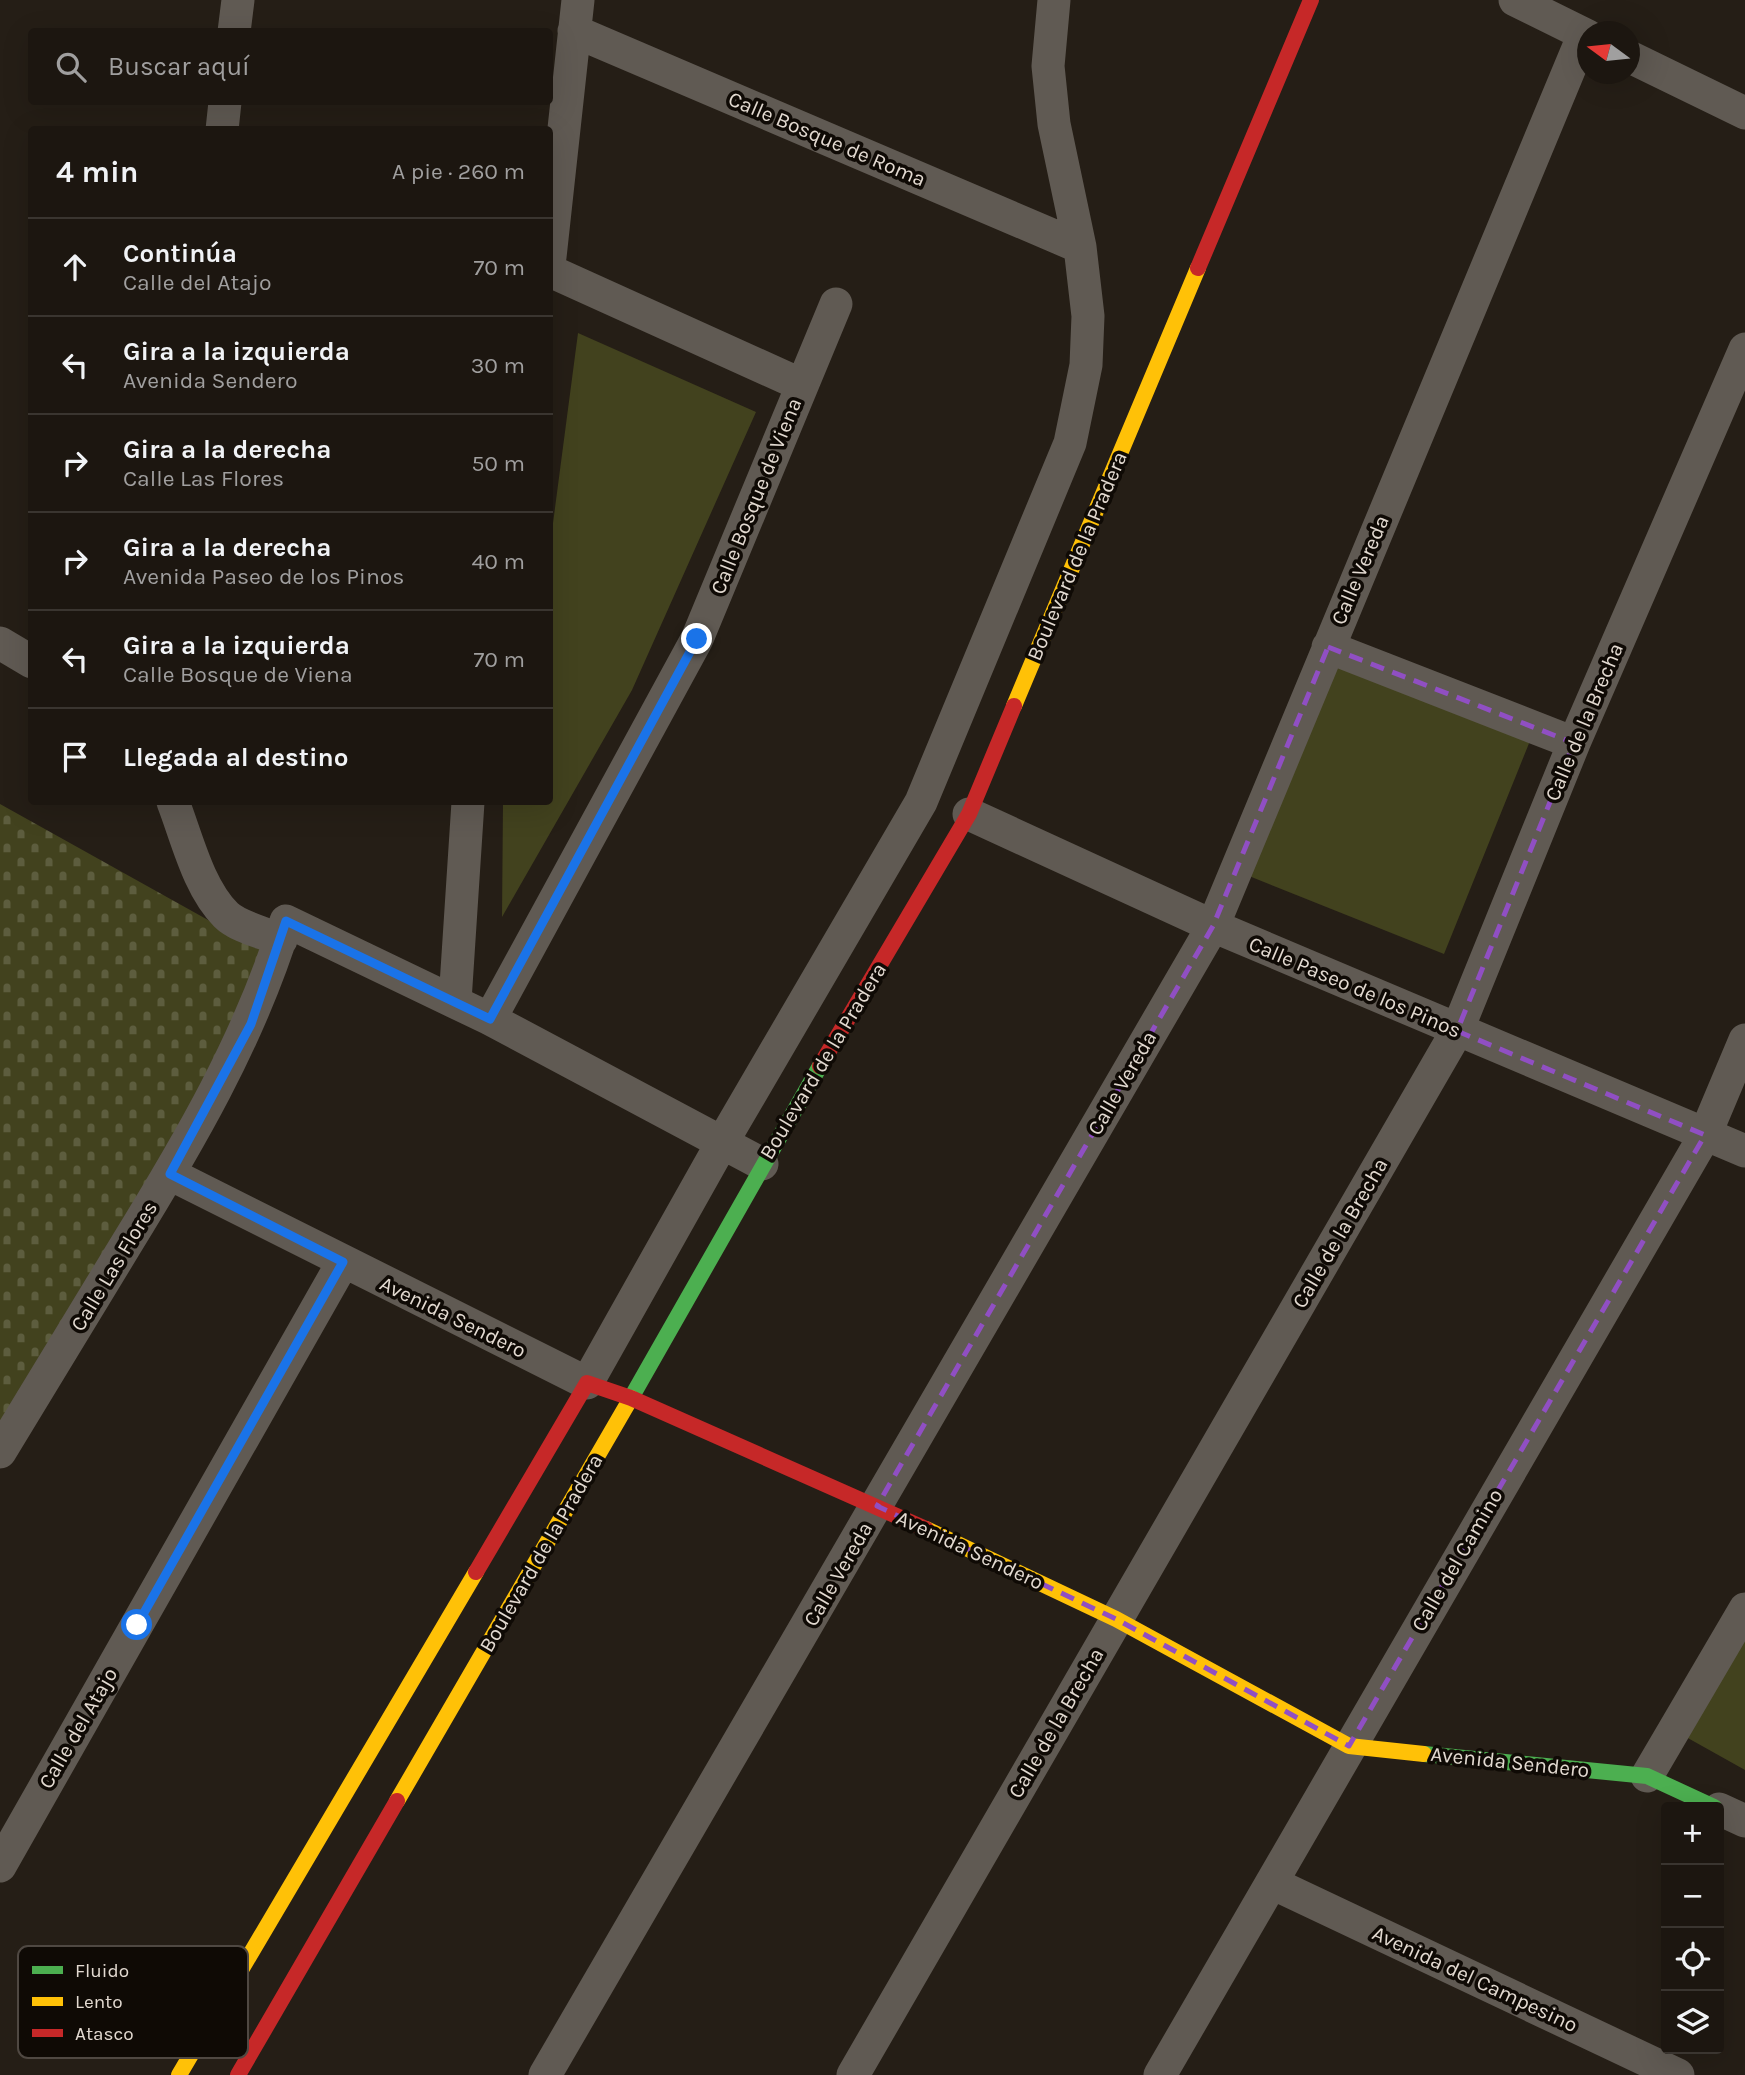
<!DOCTYPE html>
<html lang="es">
<meta charset="utf-8">
<style>
:root{--surface:#1c1610;--page:#29231e;--text:#f1f3f6;--muted:#a09f9f;--line:#3a3530}
body{margin:0;font-family:Karla,sans-serif;background:var(--page);color:var(--text)}
.controls{position:absolute;right:21px;bottom:21px;display:grid;overflow:hidden;border-radius:7px;box-shadow:0 7px 28px #0002}
.controls button{width:63px;height:63px;display:grid;place-items:center;padding:0;border:0;border-bottom:2px solid var(--line);background:var(--surface);color:var(--text);font:35px sans-serif}
.compass{position:absolute;left:1577px;top:21px;width:63px;height:63px;border-radius:50%;background:var(--surface);box-shadow:0 7px 28px #0002;rotate:285deg}
.stop{position:absolute;width:21px;height:21px;margin:-16px;border:5px solid #1a73e8;border-radius:50%;background:#fff}
.stop.end{background:#1a73e8;border-color:#fff;box-shadow:0 2px 7px #0008}
.list{margin:0;padding:0;list-style:none}
h2{display:flex;justify-content:space-between;align-items:center;height:91px;margin:0;padding:0 28px;font-size:30px}
h2 small{font-size:23px;font-weight:400;color:var(--muted)}
.list li{display:grid;grid-template-columns:46px 1fr auto;gap:21px;align-items:center;box-sizing:border-box;height:98px;padding:0 28px;border-top:2px solid var(--line)}
.list b{display:block;font-size:26px;white-space:nowrap}
.list p{margin:0;font-size:23px;white-space:nowrap;color:var(--muted)}
.list em{font-size:23px;font-style:normal;color:var(--muted)}
.icon{flex:none;width:38px;height:38px;fill:none;stroke:currentColor;stroke-width:2;stroke-linecap:round;stroke-linejoin:round}
.map{position:relative;flex:none;width:1745px;height:2075px;overflow:hidden}
.search{position:absolute;background:var(--surface);box-shadow:0 7px 28px #0002;left:28px;top:28px;width:525px;height:77px;display:flex;align-items:center;gap:18px;box-sizing:border-box;padding:0 24px;border-radius:7px;color:var(--muted);font-size:26px}
.panel{position:absolute;background:var(--surface);box-shadow:0 7px 28px #0002;left:28px;top:126px;width:525px;height:679px;border-radius:7px}
.map>svg:first-child{display:block}
</style>
<div class="map">
<svg width="1745" height="2075" viewBox="0 0 1745 2075">
<defs>
<pattern id="cemetery-stones" width="16" height="16" patternUnits="userSpaceOnUse" patternTransform="scale(1.75)"><rect width="16" height="16" fill="#42421e"/><path d="M2 7V4a2 2 0 0 1 4 0v3zM10 15v-3a2 2 0 0 1 4 0v3z" fill="#5d5d3e"/></pattern>
</defs>
<rect width="100%" height="100%" fill="#251e16"/>
<path fill="url(#cemetery-stones)" d="M0 804 276 958 0 1449Z"/>
<path fill="#42421e" d="M578 333 756 412 632 690 502 917 503 802H550V546Z
M1338 653 1534 731 1444 954 1249 876Z
M1745 1630V1770L1686 1737Z"/>
<g fill="none" stroke-linecap="round" stroke-linejoin="round">
<path stroke="#605a53" stroke-width="33" d="M1515 0 1588 36
M574 31 1080 247
M234 32 238 0
M1630 57 1745 113
M222 130 225 102
M550 257 578 0
M550 271 802 385
M0 643 32 662
M1328 647 1574 743
M173 802C187 838 198 887 226 915 238 927 265 933 281 940
M969 814 1213 926 1745 1151
M455 1001 468 802
M490 1019 697 639 836 304
M170 1174 587 1383 723 1141 921 802 1070 443 1086 365 1088 316 1080 247 1054 124 1048 66 1054 0
M0 1452C41 1384 83 1316 124 1248 188 1144 250 1039 286 921L490 1019 762 1164
M1647 1776 1745 1609
M1719 1809 1745 1821
M0 1866 343 1262
M1272 1883 1678 2075
M545 2075 1213 926 1584 34
M853 2075 1457 1031 1574 743 1745 349
M1160 2075 1705 1135 1745 1040"/>
<path stroke="#4caf50" stroke-width="16" d="M631 1398 820 1066
M1424 1754 1647 1776 1714 1807"/>
<path stroke="#ffc107" stroke-width="16" d="M1014 706 1198 268
M926 1529 1116 1619 1349 1746 1424 1754
M397 1801 631 1398
M179 2075 476 1572"/>
<path stroke="#c62828" stroke-width="16" d="M1198 268 1311 0
M820 1066 969 814 1014 706
M476 1572 587 1383 631 1398 926 1529
M238 2075 397 1801"/>
</g>
<g fill="none" stroke-linecap="round" stroke-linejoin="round">
<path stroke="#1a73e8" stroke-width="9" d="M137 1625 343 1262 170 1174 251 1024 286 921 490 1019 697 639"/>
</g>
<path fill="none" stroke="#904fc3" stroke-width="5" stroke-dasharray="14 9" stroke-linejoin="round" d="M1328 647 1574 743 1457 1031 1705 1135 1349 1746 1116 1619 877 1506 1213 926Z"/>
<g text-anchor="middle" stroke-width="7" stroke-linejoin="round" paint-order="stroke">
<g font-size="21" fill="#e3dad1" stroke="#0f0a05">
<text transform="translate(827 139) rotate(23)" y="7">Calle Bosque de Roma</text>
<text transform="translate(756 496) rotate(-68)" y="7">Calle Bosque de Viena</text>
<text transform="translate(1077 556) rotate(-67)" y="7">Boulevard de la Pradera</text>
<text transform="translate(1360 570) rotate(-67)" y="7">Calle Vereda</text>
<text transform="translate(1584 722) rotate(-67)" y="7">Calle de la Brecha</text>
<text transform="translate(1355 987) rotate(23)" y="7">Calle Paseo de los Pinos</text>
<text transform="translate(823 1061) rotate(-59)" y="7">Boulevard de la Pradera</text>
<text transform="translate(1122 1083) rotate(-60)" y="7">Calle Vereda</text>
<text transform="translate(1340 1233) rotate(-60)" y="7">Calle de la Brecha</text>
<text transform="translate(114 1266) rotate(-59)" y="7">Calle Las Flores</text>
<text transform="translate(453 1317) rotate(26)" y="7">Avenida Sendero</text>
<text transform="translate(970 1550) rotate(25)" y="7">Avenida Sendero</text>
<text transform="translate(541 1553) rotate(-60)" y="7">Boulevard de la Pradera</text>
<text transform="translate(1457 1560) rotate(-60)" y="7">Calle del Camino</text>
<text transform="translate(838 1574) rotate(-60)" y="7">Calle Vereda</text>
<text transform="translate(1056 1723) rotate(-60)" y="7">Calle de la Brecha</text>
<text transform="translate(78 1728) rotate(-60)" y="7">Calle del Atajo</text>
<text transform="translate(1510 1762) rotate(6)" y="7">Avenida Sendero</text>
<text transform="translate(1475 1979) rotate(25)" y="7">Avenida del Campesino</text>
</g>
</g>
<rect x="18" y="1946" width="230" height="112" rx="10" fill="#0f0a05" stroke="#4f4842" stroke-width="2"/>
<rect x="32" y="1966" width="31" height="8" fill="#4caf50"/>
<rect x="32" y="1997" width="31" height="9" fill="#ffc107"/>
<rect x="32" y="2029" width="31" height="8" fill="#c62828"/>
<g font-size="19" fill="#e3dad1">
<text x="75" y="1977">Fluido</text>
<text x="75" y="2008">Lento</text>
<text x="75" y="2040">Atasco</text>
</g>
</svg>
<div class="controls">
<button>+</button>
<button>−</button>
<button><svg class="icon" aria-label="locate" viewBox="0 0 24 24"><circle cx="12" cy="12" r="6"/><path d="M12 2v4M12 18v4M2 12h4M18 12h4"/></svg></button>
<button><svg class="icon" aria-label="layers" viewBox="0 0 24 24"><path d="M12 4l9 5-9 5-9-5zM3 14l9 5 9-5"/></svg></button>
</div>
<svg class="compass" viewBox="-18 -18 36 36"><path d="M0-13l5 13h-10z" fill="#e53935"/><path d="M0 13l5-13h-10z" fill="#a09f9f"/></svg>
<div class="stop" style="left:137px;top:1625px"></div>
<div class="stop end" style="left:697px;top:639px"></div>
<div class="search"><svg class="icon" aria-label="search" viewBox="0 0 24 24"><circle cx="10" cy="10" r="6"/><path d="M15 15l6 6"/></svg>Buscar aquí</div>
<section class="panel">
<h2>4 min<small>A pie · 260 m</small></h2>
<ul class="list">
<li><svg class="icon" aria-label="ahead" viewBox="0 0 24 24"><path d="M12 20V5M6 11l6-6 6 6"/></svg><div><b>Continúa</b><p>Calle del Atajo</p></div><em>70 m</em></li>
<li><svg class="icon" aria-label="left" viewBox="0 0 24 24"><path d="M17 20v-9H6M10 6l-5 5 5 5"/></svg><div><b>Gira a la izquierda</b><p>Avenida Sendero</p></div><em>30 m</em></li>
<li><svg class="icon" aria-label="right" viewBox="0 0 24 24"><path d="M7 20v-9h11M14 6l5 5-5 5"/></svg><div><b>Gira a la derecha</b><p>Calle Las Flores</p></div><em>50 m</em></li>
<li><svg class="icon" aria-label="right" viewBox="0 0 24 24"><path d="M7 20v-9h11M14 6l5 5-5 5"/></svg><div><b>Gira a la derecha</b><p>Avenida Paseo de los Pinos</p></div><em>40 m</em></li>
<li><svg class="icon" aria-label="left" viewBox="0 0 24 24"><path d="M17 20v-9H6M10 6l-5 5 5 5"/></svg><div><b>Gira a la izquierda</b><p>Calle Bosque de Viena</p></div><em>70 m</em></li>
<li><svg class="icon" aria-label="arrive" viewBox="0 0 24 24"><path d="M6 21V4h12l-3 4 3 4H6"/></svg><div><b>Llegada al destino</b></div></li>
</ul>
</section>
</div>
